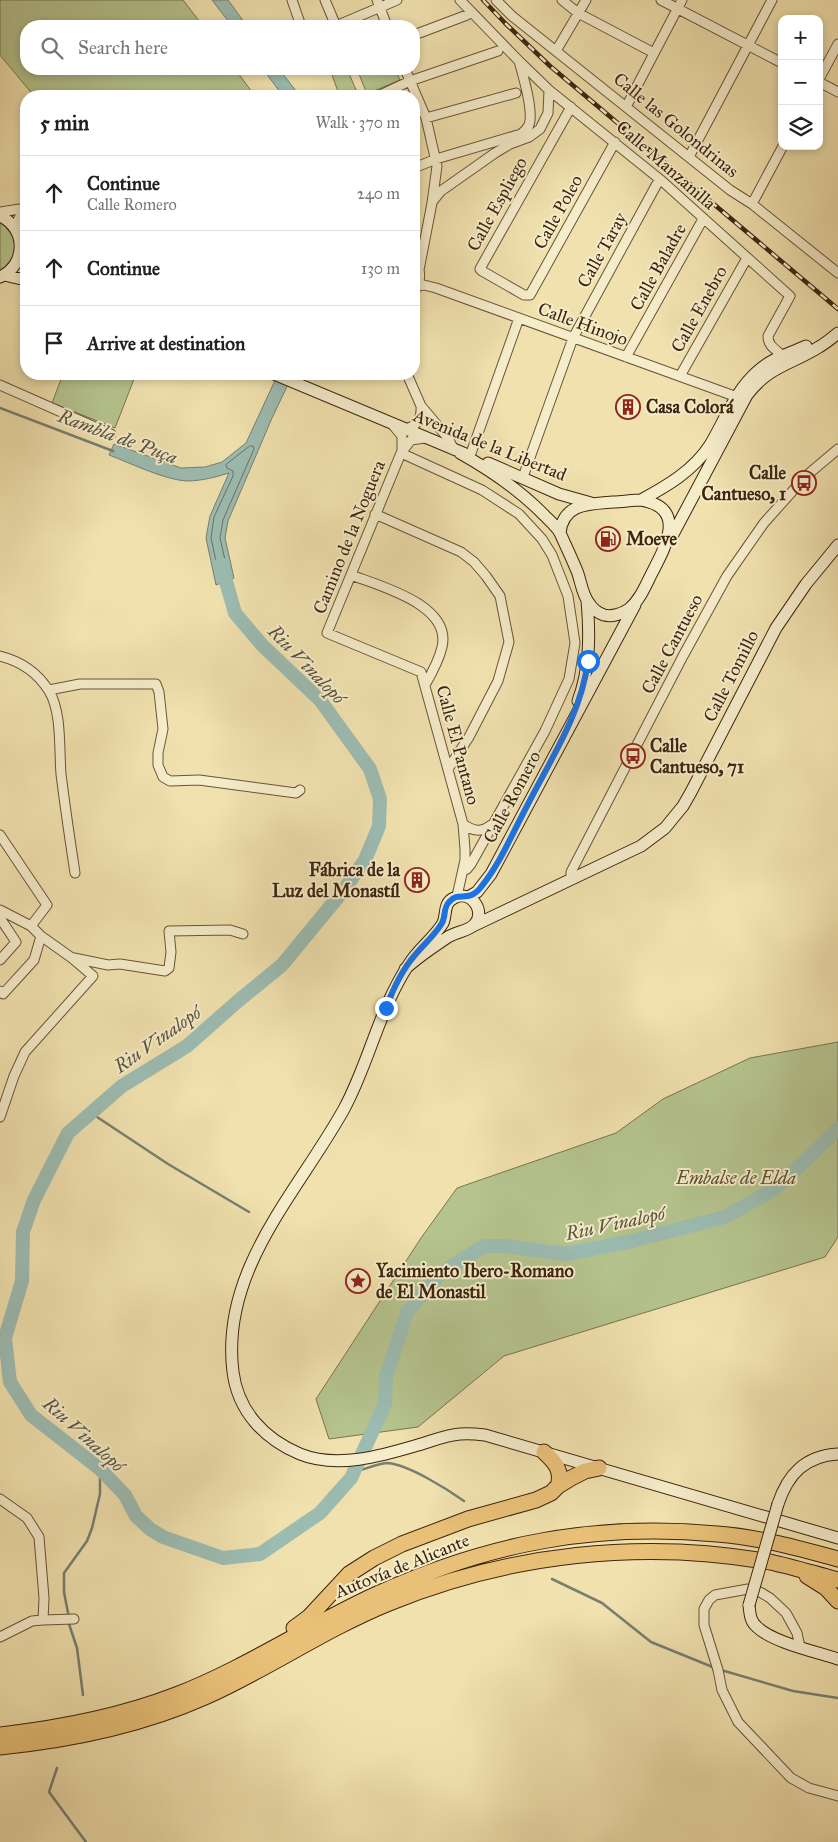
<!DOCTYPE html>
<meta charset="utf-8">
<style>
:root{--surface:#fff;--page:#f2f2f2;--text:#202124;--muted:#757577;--line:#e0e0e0}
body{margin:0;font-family:"IM FELL Great Primer",serif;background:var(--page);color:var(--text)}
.controls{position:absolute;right:15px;top:15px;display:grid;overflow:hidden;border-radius:10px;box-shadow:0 2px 8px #0003}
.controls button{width:45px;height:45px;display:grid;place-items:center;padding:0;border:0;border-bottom:1px solid var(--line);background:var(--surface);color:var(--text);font:25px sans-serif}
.stop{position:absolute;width:15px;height:15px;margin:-11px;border:4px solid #1a73e8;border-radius:50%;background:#fff}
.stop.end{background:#1a73e8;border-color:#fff;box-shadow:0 1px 5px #0008}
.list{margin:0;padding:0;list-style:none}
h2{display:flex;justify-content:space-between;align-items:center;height:65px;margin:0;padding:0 20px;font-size:21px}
h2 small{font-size:16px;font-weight:400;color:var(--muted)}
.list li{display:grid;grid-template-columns:32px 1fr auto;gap:15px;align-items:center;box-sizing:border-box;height:75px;padding:0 20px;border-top:1px solid var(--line)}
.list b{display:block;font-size:19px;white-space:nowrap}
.list p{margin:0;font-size:16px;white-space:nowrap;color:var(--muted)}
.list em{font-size:16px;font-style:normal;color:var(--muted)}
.icon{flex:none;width:28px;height:28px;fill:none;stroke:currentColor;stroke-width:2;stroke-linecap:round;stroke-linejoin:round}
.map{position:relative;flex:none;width:838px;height:1842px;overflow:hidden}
.search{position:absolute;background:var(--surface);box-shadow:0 2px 8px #0003;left:20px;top:20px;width:400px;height:55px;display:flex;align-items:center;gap:12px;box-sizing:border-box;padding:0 18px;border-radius:20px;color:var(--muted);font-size:19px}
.panel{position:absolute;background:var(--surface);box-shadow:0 2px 8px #0003;left:20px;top:90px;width:400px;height:290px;border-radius:20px}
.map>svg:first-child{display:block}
</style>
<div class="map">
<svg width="838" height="1842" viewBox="0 0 838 1842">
<rect width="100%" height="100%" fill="#f0e1ae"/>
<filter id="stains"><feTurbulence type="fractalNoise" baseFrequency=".004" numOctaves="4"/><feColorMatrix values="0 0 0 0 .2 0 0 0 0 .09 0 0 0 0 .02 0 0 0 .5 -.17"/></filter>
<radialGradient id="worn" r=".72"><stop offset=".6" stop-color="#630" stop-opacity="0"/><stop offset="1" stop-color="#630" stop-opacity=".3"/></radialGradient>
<path fill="#b5c48e" stroke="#79744e" d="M0 0H183L203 26H26V69H235L255 96H34L0 55Z
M330 69H347L357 92 348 96H343L337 89Z
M357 69H395L400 80 367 94Z
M0 222C14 230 21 250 10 264 7 267 3 269 0 271Z
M63 374H136L115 428 52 403Z
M838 1042V1237L825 1257 504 1356 418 1427 329 1439 316 1399 421 1238 457 1188 616 1133 663 1099 750 1058Z"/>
<path fill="#9cbcb2" stroke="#767f71" d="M212 0H228L247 26H232Z
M263 69H279L300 96H283Z
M278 374H293L272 418 228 521 225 538 234 578 216 585 206 538 210 516 229 473C216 477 201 481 187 481 165 480 130 463 109 455L114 444 181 468 205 467 222 462 246 443Z"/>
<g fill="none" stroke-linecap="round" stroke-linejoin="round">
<path stroke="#6c7060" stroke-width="1" d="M250 446H253L254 449 223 520 220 538 228 573 221 577 219 575 211 538 214 517 233 476V471L227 468 226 465Z"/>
<path stroke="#767f71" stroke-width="2.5" d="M0 408 113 451
M91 1113 168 1164 249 1212
M354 1472C363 1470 379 1463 388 1463 409 1465 447 1489 464 1501
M552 1579 602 1603 651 1642 715 1668
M68 1613 64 1592V1573L87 1541 92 1528 100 1494V1469
M69 1624 77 1648 83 1695
M721 1670 793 1691 838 1698
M57 1768 49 1792 86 1842"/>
<path stroke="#9cbcb2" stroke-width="14" d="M221 564 235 613 262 645 320 700 370 769 380 799 379 826 365 860 343 891 282 965 238 1001 187 1046 122 1086 68 1133 34 1200 23 1232 22 1281 5 1338 10 1382 31 1415 100 1469 125 1495 136 1516 150 1529 163 1537 223 1558 260 1554 320 1513 351 1478 385 1404 386 1377 407 1312 440 1274 484 1246H504L565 1254 628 1242 725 1217 776 1188 838 1129"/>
<defs>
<path id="street" d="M292 0 301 26
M325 0 336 26
M377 0 387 26
M460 0 519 61 549 90 662 181 790 296 768 336C768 346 775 349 782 355
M496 0 512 16 730 190 752 204 838 273
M562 0 578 13 654 53
M661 0 782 63
M336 26 397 0
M414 35 467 15
M556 51 586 0
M405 69 426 118 437 166 432 203 419 270
M819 79 838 44
M819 82 838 92
M378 96 410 81 498 51
M571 107 481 267 480 269 482 271 524 295H530L615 142
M626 107 682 0
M426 118 516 93
M689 157 772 0
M414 168 436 159 521 134C525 131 527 129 529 125 534 112 523 75 519 61
M432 202 441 191 495 153 510 144 529 137 540 129 548 113 549 90
M752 204 783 146
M0 212 26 208
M16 229C17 222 19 214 26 211
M414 260C422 270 421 282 414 292
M418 286 424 285 436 288 737 397
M626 357 703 219
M407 374 421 406 448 438 454 450
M680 376 747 258
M0 385 111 434
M392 424 402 436V450
M405 429C417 426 422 419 421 406
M425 438 411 440 401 453 327 633 421 672 463 824 465 849V860L457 896
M401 453 482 490 519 514 542 539 552 555 568 596 575 643 569 679 545 731 471 864 467 869 463 871
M470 456 519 318
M523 477 573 338 659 180
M375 514 461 552 474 562 486 576 500 596 509 642 498 681 469 737 448 769
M351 575C380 586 452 605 442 647 439 660 432 673 425 685
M0 656C20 661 38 673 49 691 62 712 59 750 61 774 65 807 70 840 75 873
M49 690 80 684H156L159 692 163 729 158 753V765L163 777 170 781 199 780 296 793 300 790
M463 824C473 831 481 833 491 825
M0 835 47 905 31 926
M571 879V872L683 656 727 576 764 523 806 476 838 449
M0 910 31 926 41 936 72 958 93 976 25 1052 14 1076 0 1117
M0 918 16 942 0 960
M74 958 108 965 120 964 165 971 169 968 171 952 169 931 230 930 243 934
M0 991 3 994 34 960 41 936
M0 1499 27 1518 39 1537 44 1598 43 1620 32 1621 0 1637
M43 1620 74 1619
M800 1647 797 1633 786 1613 770 1598 760 1592 748 1589 715 1595 709 1600 704 1609V1625L718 1670 722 1690 738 1722 791 1778 809 1788 838 1796"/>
<path id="secondary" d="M0 216C27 228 27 265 0 277
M4 275 26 280
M274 374 468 455
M460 453C492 471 520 490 545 516 550 521 557 527 560 533 566 546 572 559 577 571 581 581 582 595 589 603 592 608 598 613 604 615 612 617 622 614 629 609 641 599 646 584 653 571 667 544 686 508 641 500 632 500 622 502 613 502 589 504 563 503 560 533
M488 463 559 494 591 503
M641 500C667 486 693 471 710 445 725 420 735 391 758 371 772 358 789 354 806 346
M671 538 747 395C769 366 790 365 819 347 826 343 832 338 838 333
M578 701C590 669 590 635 587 601
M468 897 477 892 491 874 635 605
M473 926 641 846 665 828 683 806 691 792 776 628 806 584 838 545
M405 969C418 957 433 947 448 937 456 932 468 931 474 925 487 912 471 889 454 898 443 903 447 914 443 923 434 938 418 949 409 964 379 1009 369 1063 344 1109 298 1192 220 1270 233 1372 238 1411 264 1439 300 1454 337 1469 381 1456 418 1445 432 1441 446 1435 460 1434 468 1433 477 1434 485 1435L838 1538
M778 1504C788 1474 805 1456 838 1454
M749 1605C750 1614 750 1621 757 1627 772 1642 817 1652 838 1659"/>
<path id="highway" d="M544 1452C555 1462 563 1471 558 1486
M807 1576 826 1588 838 1601
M294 1628 309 1617 349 1574 374 1558 402 1544 468 1519 536 1500 551 1493 558 1486 571 1478 585 1471 599 1468
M0 1735C61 1728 119 1717 176 1695 246 1668 309 1625 377 1594 489 1543 594 1523 717 1534 758 1537 798 1548 838 1559
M0 1747C70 1740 140 1726 205 1697 268 1669 325 1629 389 1603 509 1554 642 1539 770 1562 793 1567 815 1574 838 1580"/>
</defs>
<use href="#street" stroke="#6a5337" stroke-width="11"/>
<use href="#secondary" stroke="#3d240f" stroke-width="13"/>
<use href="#highway" stroke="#3d240f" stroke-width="17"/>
<use href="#street" stroke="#f5ecca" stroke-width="9"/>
<use href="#secondary" stroke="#f5ecca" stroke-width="11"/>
<use href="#highway" stroke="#e8c077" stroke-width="15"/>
<defs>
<path id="rail" d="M483 0 505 23 550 66 838 309"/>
</defs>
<use href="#rail" stroke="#3d240f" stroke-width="4.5"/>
<use href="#rail" stroke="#f5ecca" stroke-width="2.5" stroke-dasharray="8" stroke-linecap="butt"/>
<defs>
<path id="secondary-bridge" d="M749 1605 778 1504"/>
</defs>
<use href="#secondary-bridge" stroke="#3d240f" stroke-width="13" stroke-linecap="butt"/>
<use href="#secondary-bridge" stroke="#f5ecca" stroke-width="11"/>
</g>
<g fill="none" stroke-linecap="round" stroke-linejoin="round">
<path stroke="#1a73e8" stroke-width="6" d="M386 1008C393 989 402 970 415 955 424 944 435 935 442 923 446 916 443 908 449 902 459 890 468 904 481 887 500 864 512 834 526 808 550 760 581 715 588 661"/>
</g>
<defs>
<symbol id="building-ring" viewBox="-11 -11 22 22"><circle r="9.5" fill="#f5ecca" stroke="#8f2418" stroke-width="1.5"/><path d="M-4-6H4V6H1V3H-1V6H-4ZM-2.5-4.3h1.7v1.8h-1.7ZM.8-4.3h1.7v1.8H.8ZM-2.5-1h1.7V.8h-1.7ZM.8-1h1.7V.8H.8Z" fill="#8f2418"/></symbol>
<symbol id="bus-ring" viewBox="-11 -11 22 22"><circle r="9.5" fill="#f5ecca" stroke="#8f2418" stroke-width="1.5"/><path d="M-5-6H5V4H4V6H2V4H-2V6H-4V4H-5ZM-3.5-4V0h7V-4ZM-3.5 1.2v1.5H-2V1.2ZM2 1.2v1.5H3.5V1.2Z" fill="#8f2418"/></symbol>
<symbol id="fuel-ring" viewBox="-11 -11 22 22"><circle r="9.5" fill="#f5ecca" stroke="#8f2418" stroke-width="1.5"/><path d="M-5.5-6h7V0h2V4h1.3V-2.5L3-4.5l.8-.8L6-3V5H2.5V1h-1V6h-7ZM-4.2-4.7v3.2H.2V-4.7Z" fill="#8f2418"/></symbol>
<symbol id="sight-ring" viewBox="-11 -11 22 22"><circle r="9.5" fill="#f5ecca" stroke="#8f2418" stroke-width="1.5"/><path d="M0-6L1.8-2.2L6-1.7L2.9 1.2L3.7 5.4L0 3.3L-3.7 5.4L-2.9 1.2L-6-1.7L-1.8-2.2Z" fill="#8f2418"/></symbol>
</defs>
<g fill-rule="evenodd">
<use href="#building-ring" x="614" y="393" width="28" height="28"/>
<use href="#bus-ring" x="790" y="469" width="28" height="28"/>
<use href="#fuel-ring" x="594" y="525" width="28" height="28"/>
<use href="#bus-ring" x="619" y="742" width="28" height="28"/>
<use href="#building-ring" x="403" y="866" width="28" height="28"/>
<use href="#sight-ring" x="344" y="1267" width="28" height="28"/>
</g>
<g text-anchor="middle" stroke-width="4" stroke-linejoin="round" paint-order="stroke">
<g font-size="18" fill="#3d240f" stroke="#f5ecca">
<text transform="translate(676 125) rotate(39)" y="6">Calle las Golondrinas</text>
<text transform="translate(666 165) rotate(41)" y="6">Calle Manzanilla</text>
<text transform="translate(497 204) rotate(-61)" y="6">Calle Espliego</text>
<text transform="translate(558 212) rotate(-61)" y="6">Calle Poleo</text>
<text transform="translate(602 250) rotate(-61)" y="6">Calle Taray</text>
<text transform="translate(658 267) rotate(-61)" y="6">Calle Baladre</text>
<text transform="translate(699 309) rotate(-61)" y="6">Calle Enebro</text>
<text transform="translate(583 324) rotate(20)" y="6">Calle Hinojo</text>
<text transform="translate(490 445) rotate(22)" y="6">Avenida de la Libertad</text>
<text transform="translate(349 537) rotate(-68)" y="6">Camino de la Noguera</text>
<text transform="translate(672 644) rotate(-62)" y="6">Calle Cantueso</text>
<text transform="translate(731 676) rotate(-63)" y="6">Calle Tomillo</text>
<text transform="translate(458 745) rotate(75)" y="6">Calle El Pantano</text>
<text transform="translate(512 797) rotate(-62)" y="6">Calle Romero</text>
<text transform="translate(402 1566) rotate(-22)" y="6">Autovía de Alicante</text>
</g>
<g font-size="18" font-weight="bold" fill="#3d240f" stroke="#f5ecca" text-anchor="start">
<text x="646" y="413">Casa Colorá</text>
<text x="786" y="479" text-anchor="end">Calle<tspan x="786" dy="21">Cantueso, 1</tspan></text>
<text x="626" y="545">Moeve</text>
<text x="650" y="752">Calle<tspan x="650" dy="21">Cantueso, 71</tspan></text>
<text x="400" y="876" text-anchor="end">Fábrica de la<tspan x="400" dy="21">Luz del Monastíl</tspan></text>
<text x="376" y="1277">Yacimiento Ibero-Romano<tspan x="376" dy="21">de El Monastil</tspan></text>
</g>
<g font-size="18" font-style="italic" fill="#5b4c2f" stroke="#f5ecca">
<text x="736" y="1184">Embalse de Elda</text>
</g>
<g font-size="19" font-style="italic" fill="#5a5240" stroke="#f5ecca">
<text transform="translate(118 436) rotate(20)" y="7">Rambla de Puça</text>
<text transform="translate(307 664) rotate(46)" y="7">Riu Vinalopó</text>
<text transform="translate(157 1039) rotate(-35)" y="7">Riu Vinalopó</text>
<text transform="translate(615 1223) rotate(-12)" y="7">Riu Vinalopó</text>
<text transform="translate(84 1434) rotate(42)" y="7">Riu Vinalopó</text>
</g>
</g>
<rect width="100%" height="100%" filter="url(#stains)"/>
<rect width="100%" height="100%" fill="url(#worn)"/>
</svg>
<div class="controls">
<button>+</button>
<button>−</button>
<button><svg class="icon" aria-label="layers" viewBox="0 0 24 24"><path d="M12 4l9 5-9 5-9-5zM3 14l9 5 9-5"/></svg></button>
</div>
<div class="stop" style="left:588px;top:661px"></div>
<div class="stop end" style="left:386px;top:1008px"></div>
<div class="search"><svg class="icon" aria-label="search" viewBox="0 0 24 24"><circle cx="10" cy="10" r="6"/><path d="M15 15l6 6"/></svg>Search here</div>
<section class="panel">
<h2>5 min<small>Walk · 370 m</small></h2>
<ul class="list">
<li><svg class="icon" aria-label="ahead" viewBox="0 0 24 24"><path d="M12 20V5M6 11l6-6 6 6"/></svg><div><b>Continue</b><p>Calle Romero</p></div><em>240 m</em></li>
<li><svg class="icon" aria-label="ahead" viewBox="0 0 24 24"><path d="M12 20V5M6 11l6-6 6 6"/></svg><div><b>Continue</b></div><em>130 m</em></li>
<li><svg class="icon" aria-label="arrive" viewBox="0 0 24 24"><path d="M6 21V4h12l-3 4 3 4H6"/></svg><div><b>Arrive at destination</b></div></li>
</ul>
</section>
</div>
